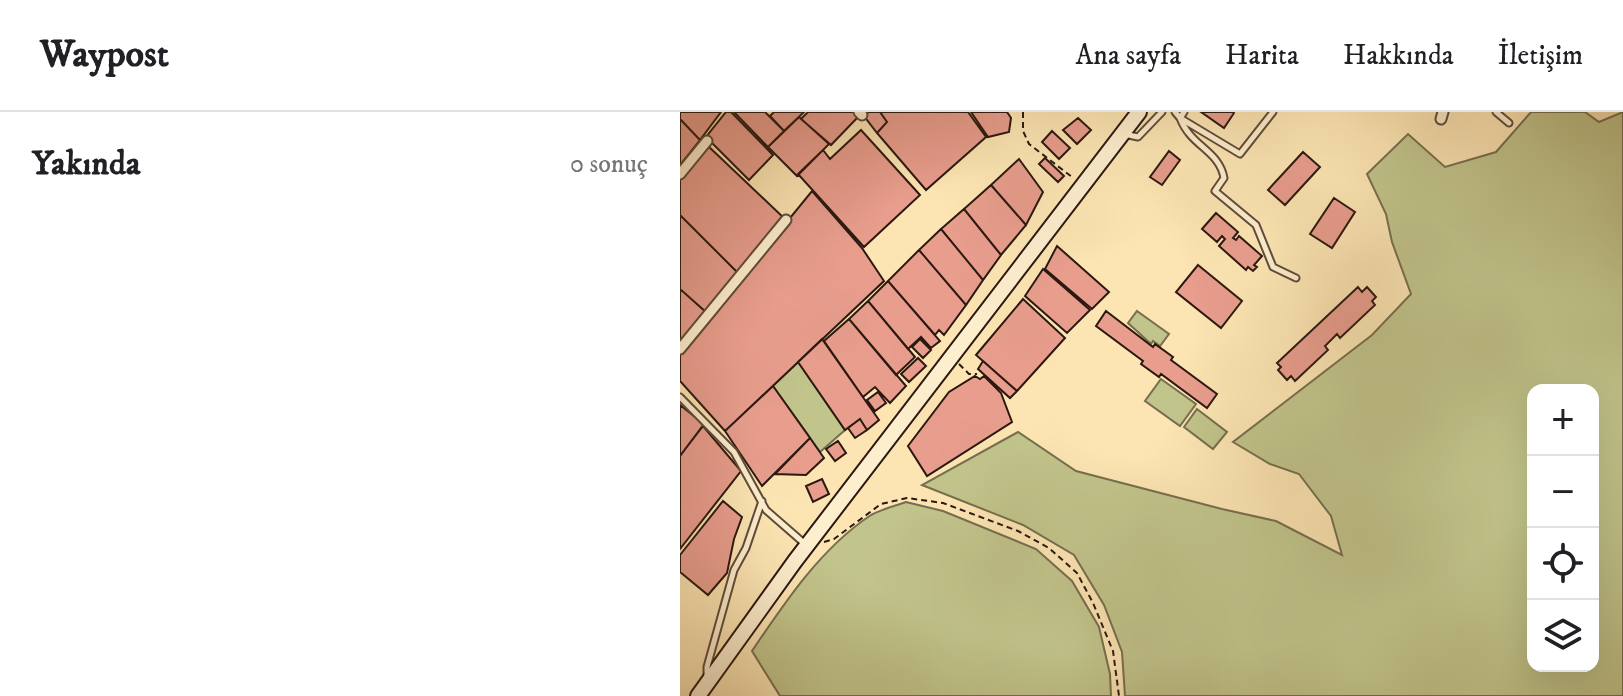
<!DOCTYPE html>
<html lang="tr">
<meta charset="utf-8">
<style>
:root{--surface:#fff;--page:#f2f2f2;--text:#202124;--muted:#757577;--line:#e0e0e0}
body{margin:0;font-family:"IM FELL DW Pica",serif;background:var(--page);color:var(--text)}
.controls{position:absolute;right:24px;bottom:24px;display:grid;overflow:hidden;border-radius:16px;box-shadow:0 8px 32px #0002}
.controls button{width:72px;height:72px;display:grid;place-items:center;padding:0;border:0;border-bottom:2px solid var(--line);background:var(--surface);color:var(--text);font:40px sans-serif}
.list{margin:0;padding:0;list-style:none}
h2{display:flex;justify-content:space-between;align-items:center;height:104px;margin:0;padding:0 32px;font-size:34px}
h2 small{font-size:26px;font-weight:400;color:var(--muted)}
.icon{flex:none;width:44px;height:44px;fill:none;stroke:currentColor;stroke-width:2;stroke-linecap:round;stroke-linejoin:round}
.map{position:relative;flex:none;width:943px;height:584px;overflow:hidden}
header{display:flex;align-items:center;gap:48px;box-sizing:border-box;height:112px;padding:0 40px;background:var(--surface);border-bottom:2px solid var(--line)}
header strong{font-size:38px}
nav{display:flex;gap:44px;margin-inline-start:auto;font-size:28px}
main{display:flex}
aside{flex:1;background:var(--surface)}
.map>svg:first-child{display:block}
</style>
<header>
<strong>Waypost</strong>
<nav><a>Ana sayfa</a><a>Harita</a><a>Hakkında</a><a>İletişim</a></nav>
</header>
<main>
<aside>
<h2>Yakında<small>0 sonuç</small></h2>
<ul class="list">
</ul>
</aside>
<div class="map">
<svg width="943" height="584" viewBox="0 0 943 584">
<rect width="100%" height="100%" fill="#fce5b3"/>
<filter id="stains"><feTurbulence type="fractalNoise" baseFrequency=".0025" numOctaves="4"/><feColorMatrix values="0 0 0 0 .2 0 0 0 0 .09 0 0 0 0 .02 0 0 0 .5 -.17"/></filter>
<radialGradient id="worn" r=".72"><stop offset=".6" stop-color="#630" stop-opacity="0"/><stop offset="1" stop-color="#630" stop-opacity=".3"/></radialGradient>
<path fill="#c1c48b" stroke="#766e4e" stroke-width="2" fill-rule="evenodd" d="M851 0H905L919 10 943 0V584H445L442 540 424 493 394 443 343 413 242 373 338 320 396 359 542 397 596 409 662 443 651 404 619 362 590 352 553 330 692 223 731 182 712 130 706 102 687 62 728 22 765 55 816 40ZM853 278H913V554H853Z
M457 199 489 222 480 234 473 229 471 232 448 211Z
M118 250 165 318 140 340 93 274Z
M481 267 516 292 500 314 465 289Z
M517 297 547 320 533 337 504 315Z
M226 390 263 399 356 437 392 469 419 515 430 562 431 584H100L72 539C105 490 141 436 191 403 202 397 215 394 226 390Z"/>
<path fill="#e89d8d" stroke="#2b1810" stroke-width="2" d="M0 0H41L20 28 0 7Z
M46 0H51L93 43 69 68 26 25Z
M54 0H85L104 19 88 35Z
M94 0H124L104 19 90 4Z
M128 0H175L179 4 151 33 121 7Z
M188 0H200L207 10 197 21 184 4Z
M200 0H288L306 25 246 78 197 21 207 10Z
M291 0H327L331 6 329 20 308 25Z
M521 0H553L554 1 544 16Z
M119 5 149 32 117 64 88 35Z
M398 6 411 18 397 32 383 18Z
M0 7 20 28 0 53Z
M181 18 240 83 184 135 118 62 143 38 150 47Z
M372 19 390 36 379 47 362 30Z
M27 33 105 107 59 162 0 103V66Z
M489 39 500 48 482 73 470 65Z
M623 40 640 55 605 93 588 78Z
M365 46 384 64 378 70 359 52Z
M339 47 363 80 346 113 311 73Z
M311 73 346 113 321 143 284 97Z
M132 79 182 136 204 169 45 319 0 269V241Z
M654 86 675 100 652 136 630 122Z
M284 97 321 143 303 168 261 117Z
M536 101 558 120 553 126 556 128 559 124 582 144 574 153 577 155 573 159 568 155 566 158 539 134 545 127 542 124 537 130 522 117Z
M0 103 59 162 27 201 0 177Z
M261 117 303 168 286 193 239 138Z
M377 134 429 180 412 197 365 157Z
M239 138 286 193 264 223 259 218 255 223 208 169Z
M518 153 562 189 541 216 496 180Z
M363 157 410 198 387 221 345 184Z
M208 169 260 229 251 236 241 225 228 237 188 189Z
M678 175 682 180 687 175 696 185 692 189 695 193 660 226 657 222 645 234 648 238 615 269 611 264 607 268 598 258 601 255 597 251Z
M0 177 27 201 0 232Z
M343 187 385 226 337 279 296 243Z
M188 189 235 245 216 263 169 207Z
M426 199 473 235 475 232 493 245 491 248 537 282 527 296 481 262 479 265 461 252 463 249 416 214Z
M169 207 226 274 210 291 195 275 183 285 144 229Z
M142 227 199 308 187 318 180 307 165 318 118 250Z
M240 227 251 238 243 246 232 235Z
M238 246 246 254 229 270 221 262Z
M303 249 337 279 330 286 298 257Z
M295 264 300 267 304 264 321 281 332 310 247 364 228 334 269 280Z
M93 274 130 326 82 374 45 319Z
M198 280 206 291 195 299 187 288Z
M0 293 24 312 0 344Z
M180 307 187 318 175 326 168 316Z
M23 314 61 359 0 437V344Z
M130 326 144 346 126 363 95 362Z
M158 329 166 341 155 349 146 337Z
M142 367 149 382 133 390 126 374Z
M43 389 62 405 54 427 47 461 28 483 0 460V443Z"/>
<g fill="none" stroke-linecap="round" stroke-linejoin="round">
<defs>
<path id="lane" d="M495 0 500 6 560 42 593 0
M504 0 500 6C511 35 539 38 544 66L535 79 576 113 593 155 616 166
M816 0 829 11
M444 22 458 25 482 0
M0 285 54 340 86 398 125 432
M27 566V555L54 458 66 436 82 389"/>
<path id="street" d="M179 0 182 3
M761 7 763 0
M0 62 27 29
M0 237 106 108"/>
<path id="secondary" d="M18 584 115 449 459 0"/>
</defs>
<use href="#lane" stroke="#5f4b39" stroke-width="9"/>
<use href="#street" stroke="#5f4b39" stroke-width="13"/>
<use href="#secondary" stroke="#2b1810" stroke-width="18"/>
<path stroke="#2b1810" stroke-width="2" stroke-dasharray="6 4" stroke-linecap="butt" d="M343 0V19L349 32 392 65
M279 252 289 262H297
M144 430 154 427 201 392 227 386 263 391 338 419 369 436 397 461 413 491 433 539 439 584"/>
<use href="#lane" stroke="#fdeece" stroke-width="5"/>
<use href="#street" stroke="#fdeece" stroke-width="9"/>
<use href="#secondary" stroke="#fdeece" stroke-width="14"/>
</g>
<rect width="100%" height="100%" filter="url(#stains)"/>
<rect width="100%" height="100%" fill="url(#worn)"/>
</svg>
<div class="controls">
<button>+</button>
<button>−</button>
<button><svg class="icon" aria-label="locate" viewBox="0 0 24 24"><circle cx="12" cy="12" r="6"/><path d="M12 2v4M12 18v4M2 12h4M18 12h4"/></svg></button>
<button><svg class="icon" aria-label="layers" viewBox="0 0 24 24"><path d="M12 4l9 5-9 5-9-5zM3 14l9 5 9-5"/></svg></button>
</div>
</div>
</main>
